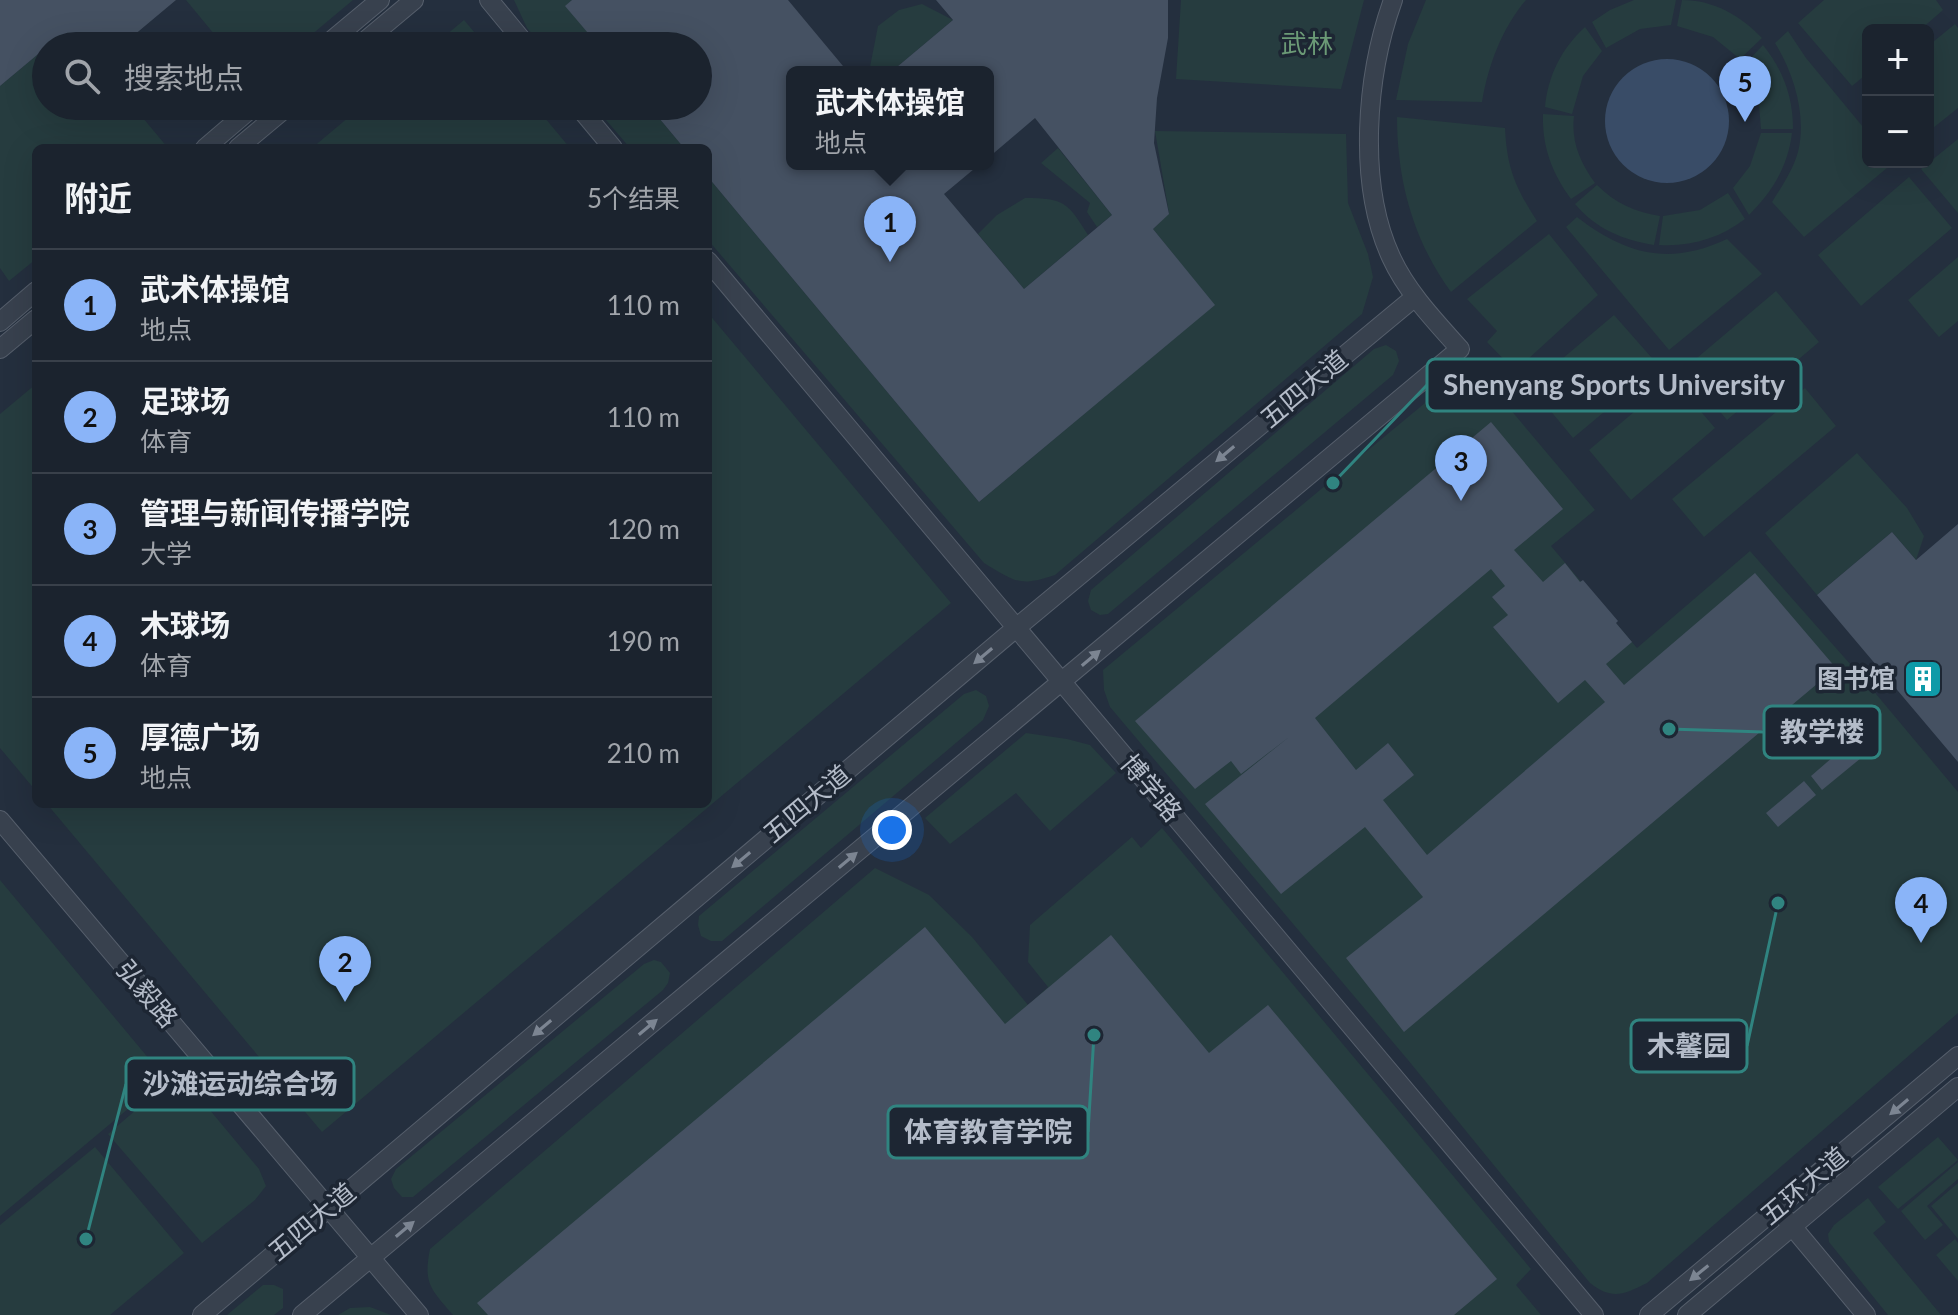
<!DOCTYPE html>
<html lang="zh">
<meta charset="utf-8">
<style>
:root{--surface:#1b232e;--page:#282f3a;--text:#f1f3f6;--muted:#a0a4aa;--line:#39404a;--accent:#8ab4f8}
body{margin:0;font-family:Lato,"Noto Sans SC",sans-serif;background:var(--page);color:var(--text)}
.controls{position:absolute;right:24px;top:24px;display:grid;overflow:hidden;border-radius:12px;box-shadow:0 8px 32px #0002}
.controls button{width:72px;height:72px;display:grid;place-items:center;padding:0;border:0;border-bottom:2px solid var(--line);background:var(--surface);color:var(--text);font:40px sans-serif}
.you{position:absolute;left:892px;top:830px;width:28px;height:28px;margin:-20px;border:6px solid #fff;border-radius:50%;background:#1a73e8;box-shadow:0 0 0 12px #1a73e833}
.badge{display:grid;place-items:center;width:52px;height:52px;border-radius:50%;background:var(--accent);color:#111;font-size:26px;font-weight:700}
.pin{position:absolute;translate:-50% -66px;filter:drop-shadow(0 2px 4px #0008)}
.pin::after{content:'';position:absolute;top:42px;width:28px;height:24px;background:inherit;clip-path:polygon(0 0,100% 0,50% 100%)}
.popup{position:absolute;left:786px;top:66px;width:208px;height:104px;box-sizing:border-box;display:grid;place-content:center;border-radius:12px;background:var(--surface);filter:drop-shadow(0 2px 6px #0005);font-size:26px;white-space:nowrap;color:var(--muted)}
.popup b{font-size:30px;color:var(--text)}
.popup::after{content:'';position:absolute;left:50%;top:100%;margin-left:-16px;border:16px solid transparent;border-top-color:var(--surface)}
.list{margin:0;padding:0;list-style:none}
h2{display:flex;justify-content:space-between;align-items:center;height:104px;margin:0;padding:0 32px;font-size:34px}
h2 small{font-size:26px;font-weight:400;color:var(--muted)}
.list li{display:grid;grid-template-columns:52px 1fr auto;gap:24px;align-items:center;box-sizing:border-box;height:112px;padding:0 32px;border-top:2px solid var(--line)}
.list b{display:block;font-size:30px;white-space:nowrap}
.list p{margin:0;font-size:26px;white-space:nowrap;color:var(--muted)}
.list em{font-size:26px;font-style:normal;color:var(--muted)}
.icon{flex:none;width:44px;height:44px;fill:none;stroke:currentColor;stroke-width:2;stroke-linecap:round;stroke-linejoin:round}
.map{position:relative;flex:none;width:1958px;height:1315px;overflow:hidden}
.search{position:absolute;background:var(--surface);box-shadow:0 8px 32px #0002;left:32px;top:32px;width:680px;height:88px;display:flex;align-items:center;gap:20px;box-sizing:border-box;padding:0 28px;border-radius:44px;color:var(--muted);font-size:30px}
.panel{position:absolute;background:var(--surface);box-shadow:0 8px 32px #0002;left:32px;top:144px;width:680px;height:664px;border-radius:12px}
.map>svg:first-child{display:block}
</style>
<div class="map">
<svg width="1958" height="1315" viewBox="0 0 1958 1315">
<rect width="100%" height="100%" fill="#242f3e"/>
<path fill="#263c3f" d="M186 0H353L298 46H224Z
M514 0H572L566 6 599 46H543L527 28Z
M1181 0H1364L1341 89 1176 79Z
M1426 0H1526C1502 28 1488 66 1482 102L1396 100 1408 44Z
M1634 0H1676L1671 25 1640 29 1606 48 1592 22 1610 10Z
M1682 0C1714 0 1741 16 1762 38L1740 59 1713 37 1677 26Z
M1824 0H1936L1943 10 1920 30H1868V73L1852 86 1798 23Z
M922 4 953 20 891 72H869L878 26 899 10Z
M464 20 486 46H433Z
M1955 24 1958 28V108L1928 132V46Z
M1585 27 1602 51 1583 76 1572 114 1545 107C1548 76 1561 49 1585 27Z
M1788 31 1806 58 1868 133V162L1893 163 1804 237 1772 202C1782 186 1793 170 1798 152 1807 116 1794 74 1775 43Z
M1763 45C1783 70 1793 96 1793 129H1761L1758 94 1744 65Z
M43 50 46 54V106H133L168 148H36V259L9 281 0 268V86Z
M362 106H535L570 148H312Z
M594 106H649L684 148H630Z
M1543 114 1574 116C1571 142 1580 162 1595 183L1571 199C1552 173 1542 147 1543 114Z
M1397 117 1505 128C1507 168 1515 187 1537 221L1451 292C1413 240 1397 180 1397 117Z
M1155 131 1346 134 1348 203 1368 254 1373 277 1362 314 1055 575C1019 587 1016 582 984 563L708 240V177L979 502 1214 305 1153 229 1169 213Z
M1761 133H1792C1788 166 1773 191 1749 215L1733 188 1750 166Z
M1958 139V213L1921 169Z
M1058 148 1112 215 1097 227 1087 212 1090 203 1041 163Z
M1909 177 1952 228 1861 306 1818 255Z
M1597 185C1615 203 1635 212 1660 216L1654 245C1623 240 1596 229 1575 204Z
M1728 193 1745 219C1720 238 1691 247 1659 245L1663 216 1700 210Z
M1025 198C1065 198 1068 203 1088 235L1024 289 978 234 997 215Z
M1577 217C1626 255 1670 266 1727 239L1762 274 1669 350 1566 227Z
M1549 234 1598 295 1515 371 1487 342 1497 331 1467 299Z
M1958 257V321L1939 337 1908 300Z
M1776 291 1819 342 1727 420 1684 369Z
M708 313 951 603 322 1132 47 804H708Z
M1614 315 1659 366 1573 438 1530 386Z
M1386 345 1396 351 1399 361 1393 375 1108 614 1100 615 1091 610 1088 601 1091 590 1374 349Z
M1472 364 1595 510 1551 546 1637 648 1750 551 1866 682 1958 792V1013L1647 1283C1623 1295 1612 1300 1590 1283L1408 1060 1110 707 1104 690 1103 670Z
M1673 379 1715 428 1631 500 1589 450Z
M36 384V791L0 748V414Z
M1805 388 1836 426 1704 537 1672 499Z
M1857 453 1907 508 1924 536 1916 560 1892 532 1817 595 1765 533Z
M976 690 986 696 989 706 983 720 722 941H711L701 936 698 925 699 916 964 694Z
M1026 733 1067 739 1090 745 1116 773 1050 831 1016 793 950 844 925 818Z
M1162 828 1531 1269 1516 1285 1541 1315H453C431 1289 423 1284 430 1249L875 868 929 895 972 937 1028 1005 1048 987 1028 962 1030 925 1132 837 1141 848Z
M0 880 165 1078 0 1216Z
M654 960 661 962 670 973 668 983 663 990 413 1197H402L394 1188 391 1179 396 1169 644 964Z
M179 1073 259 1169 266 1186 255 1200 202 1243 108 1134Z
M1938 1137 1958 1160 1898 1209 1878 1187Z
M95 1147 184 1253 110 1315H0V1225Z
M1958 1162V1179L1927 1206 1943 1225 1925 1240 1901 1211Z
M1958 1183V1239L1931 1206Z
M1868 1198 1886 1222 1873 1233 1941 1315H1888L1829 1242 1828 1234 1834 1225Z
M1955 1239 1958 1243V1281L1936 1255Z
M263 1285H274L283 1289V1308L274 1315H227Z
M370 1307 391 1315H338L350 1308Z"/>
<path fill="#394c67" d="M1605 121a62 62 0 1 1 124 0a62 62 0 1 1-124 0Z"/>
<path fill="#455162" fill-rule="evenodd" d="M0 0H176L121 46H46V54L43 50 0 86Z
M572 0H788L848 72H792V164H980L944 194 1024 289 1112 215 1035 118 988 158V72H891L953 20 936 0H1168V38L1157 98 1154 143 1169 214 1153 229 1215 305 979 502 708 177V148H684L649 106H698V46H599L565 6Z
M1491 422 1563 509 1514 550 1543 582 1565 563 1580 582 1583 580 1618 621 1616 623 1632 642 1606 664 1624 685 1755 573 1836 668 1404 1032 1346 958 1423 897 1365 827 1281 894 1205 804 1289 737 1241 774 1231 761 1195 789 1135 721ZM1491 569 1505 586 1492 597 1508 615 1493 627 1558 703 1585 680 1605 702 1427 855 1383 800 1414 775 1388 743 1356 770 1315 718Z
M1958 524V762L1817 595 1892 532 1916 560Z
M1848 744 1861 758 1822 790 1811 776Z
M1804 781 1816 795 1778 827 1766 813Z
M925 927 1005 1024 1111 935 1209 1053 1268 1005 1497 1279 1454 1315H488L477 1303Z"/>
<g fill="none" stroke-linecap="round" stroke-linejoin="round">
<defs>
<path id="service" d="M489 0 527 46
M325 46 380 0
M359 46 414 0
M578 106 613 148
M205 148 254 106
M238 148 288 106
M708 261 1594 1315
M0 322 36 291
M0 349 36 319
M0 820 419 1315
M1786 1219 1866 1315
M202 1315 1016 628 1415 297
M302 1315 1460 349C1435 321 1407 292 1391 257 1357 183 1366 75 1393 0
M1649 1315 1958 1056
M1687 1315 1958 1087"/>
</defs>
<use href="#service" stroke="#565f6c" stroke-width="20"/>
<use href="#service" stroke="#38414e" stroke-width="18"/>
</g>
<defs><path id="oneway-solid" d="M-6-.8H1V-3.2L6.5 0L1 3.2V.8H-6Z" transform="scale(2)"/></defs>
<g fill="#7c8592">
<use href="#oneway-solid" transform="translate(1225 454) rotate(140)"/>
<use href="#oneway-solid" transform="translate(983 656) rotate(140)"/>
<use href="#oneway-solid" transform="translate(1091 658) rotate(-40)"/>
<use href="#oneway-solid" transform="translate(741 860) rotate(140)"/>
<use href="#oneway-solid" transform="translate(848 860) rotate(-40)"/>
<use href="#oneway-solid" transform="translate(648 1027) rotate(-40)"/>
<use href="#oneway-solid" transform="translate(542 1028) rotate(140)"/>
<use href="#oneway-solid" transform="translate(1899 1107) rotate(140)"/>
<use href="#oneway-solid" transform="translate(405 1229) rotate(-40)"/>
<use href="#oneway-solid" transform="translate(1699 1273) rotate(141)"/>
</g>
<defs>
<symbol id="building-square" viewBox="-11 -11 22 22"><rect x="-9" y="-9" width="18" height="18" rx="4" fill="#0f9aa8" stroke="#1d2633"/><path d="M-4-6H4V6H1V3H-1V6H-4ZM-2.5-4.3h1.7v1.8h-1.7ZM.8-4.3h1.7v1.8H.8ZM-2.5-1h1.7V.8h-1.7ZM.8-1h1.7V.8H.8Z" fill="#fff"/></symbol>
</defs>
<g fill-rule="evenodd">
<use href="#building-square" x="1901" y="657" width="44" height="44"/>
</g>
<g text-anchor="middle" stroke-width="7" stroke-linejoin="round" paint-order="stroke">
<g font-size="26" fill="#6b9a76" stroke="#1d2633">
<text x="1307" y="53">武林</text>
</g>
<g font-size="26" fill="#b4bcc9" stroke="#1d2633">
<text transform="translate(1304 389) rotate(-40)" y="9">五四大道</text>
<text transform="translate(1151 788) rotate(50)" y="9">博学路</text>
<text transform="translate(807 804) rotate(-40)" y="9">五四大道</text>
<text transform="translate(147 994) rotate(50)" y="9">弘毅路</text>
<text transform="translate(1804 1186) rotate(-40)" y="9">五环大道</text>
<text transform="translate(312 1222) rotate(-40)" y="9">五四大道</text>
</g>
<g font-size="26" font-weight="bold" fill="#b4bcc9" stroke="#1d2633" text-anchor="end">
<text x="1895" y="688">图书馆</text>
</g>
</g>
<path fill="none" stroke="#308480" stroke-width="3" d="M1333 483L1427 385M1669 729L1764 732M1778 903L1747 1046M86 1239L126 1084M1094 1035L1088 1132"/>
<g fill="#308480" stroke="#1d2633" stroke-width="3">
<circle cx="1333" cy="483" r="8"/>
<circle cx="1669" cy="729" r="8"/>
<circle cx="1778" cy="903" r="8"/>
<circle cx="86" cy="1239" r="8"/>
<circle cx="1094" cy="1035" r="8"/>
</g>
<g fill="#1d2633" stroke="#308480" stroke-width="3">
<rect x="1427" y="359" width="374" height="52" rx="8"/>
<rect x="1764" y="706" width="116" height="52" rx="8"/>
<rect x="1631" y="1020" width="116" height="52" rx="8"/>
<rect x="126" y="1058" width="228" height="52" rx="8"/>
<rect x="888" y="1106" width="200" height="52" rx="8"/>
</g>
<g font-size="28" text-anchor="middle" font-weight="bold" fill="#b4bcc9">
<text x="1614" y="395">Shenyang Sports University</text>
<text x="1822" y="742">教学楼</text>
<text x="1689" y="1056">木馨园</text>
<text x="240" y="1094">沙滩运动综合场</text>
<text x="988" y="1142">体育教育学院</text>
</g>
</svg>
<div class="controls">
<button>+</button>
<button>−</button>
</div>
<div class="you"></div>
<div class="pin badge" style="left:890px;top:262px">1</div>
<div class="popup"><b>武术体操馆</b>地点</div>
<div class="pin badge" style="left:345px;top:1002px">2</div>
<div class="pin badge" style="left:1461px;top:501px">3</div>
<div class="pin badge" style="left:1921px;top:943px">4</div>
<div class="pin badge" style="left:1745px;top:122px">5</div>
<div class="search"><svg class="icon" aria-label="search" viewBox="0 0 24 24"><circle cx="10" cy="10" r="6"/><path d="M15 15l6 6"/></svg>搜索地点</div>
<section class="panel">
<h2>附近<small>5个结果</small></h2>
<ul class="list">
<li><span class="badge">1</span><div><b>武术体操馆</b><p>地点</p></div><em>110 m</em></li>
<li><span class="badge">2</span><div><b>足球场</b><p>体育</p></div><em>110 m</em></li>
<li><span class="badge">3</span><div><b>管理与新闻传播学院</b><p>大学</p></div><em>120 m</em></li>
<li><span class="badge">4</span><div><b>木球场</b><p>体育</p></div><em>190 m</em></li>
<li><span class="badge">5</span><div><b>厚德广场</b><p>地点</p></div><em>210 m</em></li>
</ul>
</section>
</div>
